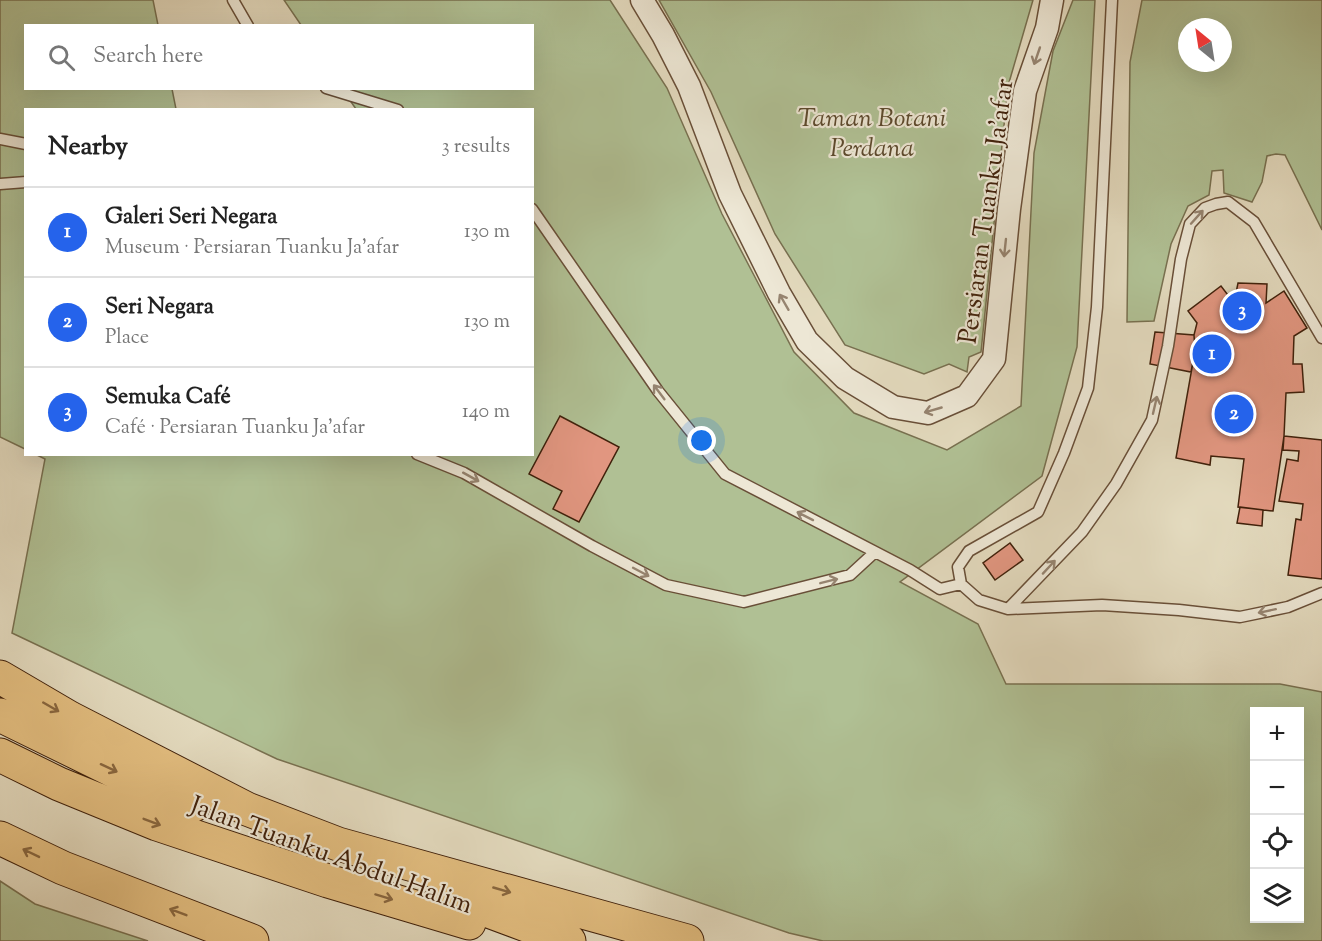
<!DOCTYPE html>
<meta charset="utf-8">
<style>
:root{--surface:#fff;--page:#f6f6f6;--text:#222;--muted:#767676;--line:#e0e0e0;--accent:#2563eb}
body{margin:0;font-family:"Sorts Mill Goudy",serif;background:var(--page);color:var(--text)}
.controls{position:absolute;right:18px;bottom:18px;display:grid;overflow:hidden;border-radius:0px;box-shadow:0 6px 24px #0002}
.controls button{width:54px;height:54px;display:grid;place-items:center;padding:0;border:0;border-bottom:2px solid var(--line);background:var(--surface);color:var(--text);font:30px sans-serif}
.compass{position:absolute;left:1178px;top:18px;width:54px;height:54px;border-radius:50%;background:var(--surface);box-shadow:0 6px 24px #0002;rotate:330deg}
.you{position:absolute;left:702px;top:441px;width:21px;height:21px;margin:-15px;border:4px solid #fff;border-radius:50%;background:#1a73e8;box-shadow:0 0 0 9px #1a73e833}
.badge{display:grid;place-items:center;width:39px;height:39px;border-radius:50%;background:var(--accent);color:#fff;font-size:20px;font-weight:700}
.pin{position:absolute;translate:-50% -50%;border:3px solid #fff;box-shadow:0 2px 6px #0006}
.list{margin:0;padding:0;list-style:none}
h2{display:flex;justify-content:space-between;align-items:center;height:78px;margin:0;padding:0 24px;font-size:26px}
h2 small{font-size:20px;font-weight:400;color:var(--muted)}
.list li{display:grid;grid-template-columns:39px 1fr auto;gap:18px;align-items:center;box-sizing:border-box;height:90px;padding:0 24px;border-top:2px solid var(--line)}
.list b{display:block;font-size:22px;white-space:nowrap}
.list p{margin:0;font-size:20px;white-space:nowrap;color:var(--muted)}
.list em{font-size:20px;font-style:normal;color:var(--muted)}
.icon{flex:none;width:33px;height:33px;fill:none;stroke:currentColor;stroke-width:2;stroke-linecap:round;stroke-linejoin:round}
.map{position:relative;flex:none;width:1322px;height:941px;overflow:hidden}
.search{position:absolute;background:var(--surface);box-shadow:0 6px 24px #0002;left:24px;top:24px;width:510px;height:66px;display:flex;align-items:center;gap:15px;box-sizing:border-box;padding:0 21px;border-radius:0px;color:var(--muted);font-size:22px}
.panel{position:absolute;background:var(--surface);box-shadow:0 6px 24px #0002;left:24px;top:108px;width:510px;height:348px;border-radius:0px}
.map>svg:first-child{display:block}
</style>
<div class="map">
<svg width="1322" height="941" viewBox="0 0 1322 941">
<rect width="100%" height="100%" fill="#e3dabe"/>
<filter id="stains"><feTurbulence type="fractalNoise" baseFrequency=".00333" numOctaves="4"/><feColorMatrix values="0 0 0 0 .2 0 0 0 0 .09 0 0 0 0 .02 0 0 0 .5 -.17"/></filter>
<radialGradient id="worn" r=".72"><stop offset=".6" stop-color="#630" stop-opacity="0"/><stop offset="1" stop-color="#630" stop-opacity=".3"/></radialGradient>
<path fill="#b0c094" stroke="#787050" stroke-width="1.5" fill-rule="evenodd" d="M0 0H153L158 25 26 26V88L172 89 176 109 26 110 25 449 0 437Z
M284 0H610L667 88 722 214 794 352 854 413 947 450 1021 406 1034 153 1053 51 1073 0H1095L1077 347 1042 476 900 582 978 624 1006 684H1280L1322 692V941H823L789 933 277 759 12 633 45 459 37 455 532 454V110L356 109 342 89 532 88V26L301 25ZM1254 712H1300V918H1254Z
M659 0H1033L1008 86 981 352 969 357 967 372 949 364 924 374 845 345 775 234 711 92Z
M1142 0H1322V230L1285 155 1276 154 1267 156 1262 182 1252 202 1224 193 1223 170 1212 171 1209 195 1188 206 1171 244 1154 321 1127 322 1130 62ZM1187 27H1223V63H1187Z
M0 881 35 904 148 941H0Z"/>
<path fill="#e19680" stroke="#40210b" stroke-width="1.5" d="M1238 283 1267 284 1266 303 1284 291 1307 328 1294 336 1293 364H1302L1304 392 1286 393 1284 436 1273 511 1238 507 1244 459 1211 456 1210 465 1176 458 1195 351 1194 335 1197 323 1188 311 1221 286 1234 303Z
M1155 332 1194 335 1195 351 1191 372 1150 364Z
M560 416 619 447 579 522 553 509 562 491 529 474Z
M1284 436 1322 440V579L1288 575 1296 519 1301 520 1303 504 1279 501 1287 459 1298 461 1299 451 1283 450Z
M1240 507 1263 510 1262 526 1237 523Z
M1010 543 1023 560 995 580 983 563Z"/>
<g fill="none" stroke-linecap="round" stroke-linejoin="round">
<defs>
<path id="lane" d="M233 0 248 26
M1112 0 1097 307 1088 388 1064 453 1038 512 969 551 958 567 961 584 979 600 1008 609 1102 605 1179 610 1240 617 1288 607 1322 593
M326 88 398 110
M0 139 26 144
M0 184 26 182
M532 209 658 391 725 474 910 570 940 589 961 584
M417 454 464 473 592 546 666 585 744 602 850 575 875 552
M1008 609 1082 532 1116 484 1152 420 1168 346 1181 259 1190 224 1205 208 1216 204 1228 202 1254 222 1322 338"/>
<path id="street" d="M642 0 663 35 689 86 730 194 779 293 807 341 845 378 893 407 928 413 967 396 994 359 1009 209 1025 91 1047 28 1052 0"/>
<path id="primary" d="M0 677 70 718 247 809 338 844 687 941
M0 715 110 769 194 805
M0 755 59 784 157 824 328 881 469 923
M0 838 63 868 252 941
M443 894 569 941"/>
</defs>
<use href="#lane" stroke="#694f38" stroke-width="13"/>
<use href="#street" stroke="#694f38" stroke-width="25"/>
<use href="#primary" stroke="#40210b" stroke-width="35"/>
<use href="#lane" stroke="#ede7d5" stroke-width="10"/>
<use href="#street" stroke="#ede7d5" stroke-width="22"/>
<use href="#primary" stroke="#e2bd7f" stroke-width="33"/>
</g>
<defs><path id="oneway-shaft" d="M-6 0H5M1.5-3L5.5 0L1.5 3" fill="none" stroke-width="1.6" stroke-linecap="round" stroke-linejoin="round" transform="scale(1.5)"/></defs>
<g stroke="#968470">
<use href="#oneway-shaft" transform="translate(1037 56) rotate(109)"/>
<use href="#oneway-shaft" transform="translate(1197 217) rotate(-48)"/>
<use href="#oneway-shaft" transform="translate(1005 248) rotate(96)"/>
<use href="#oneway-shaft" transform="translate(784 302) rotate(-120)"/>
<use href="#oneway-shaft" transform="translate(659 392) rotate(-127)"/>
<use href="#oneway-shaft" transform="translate(1155 405) rotate(-77)"/>
<use href="#oneway-shaft" transform="translate(933 410) rotate(164)"/>
<use href="#oneway-shaft" transform="translate(471 477) rotate(29)"/>
<use href="#oneway-shaft" transform="translate(805 516) rotate(-153)"/>
<use href="#oneway-shaft" transform="translate(1049 567) rotate(-47)"/>
<use href="#oneway-shaft" transform="translate(641 572) rotate(28)"/>
<use href="#oneway-shaft" transform="translate(829 581) rotate(-14)"/>
<use href="#oneway-shaft" transform="translate(1267 611) rotate(168)"/>
</g>
<g stroke="#89673f">
<use href="#oneway-shaft" transform="translate(51 707) rotate(30)"/>
<use href="#oneway-shaft" transform="translate(109 768) rotate(25)"/>
<use href="#oneway-shaft" transform="translate(152 822) rotate(21)"/>
<use href="#oneway-shaft" transform="translate(31 853) rotate(-154)"/>
<use href="#oneway-shaft" transform="translate(502 890) rotate(16)"/>
<use href="#oneway-shaft" transform="translate(384 897) rotate(17)"/>
<use href="#oneway-shaft" transform="translate(178 912) rotate(-159)"/>
</g>
<g text-anchor="middle" stroke-width="4.5" stroke-linejoin="round" paint-order="stroke">
<g font-size="26" font-style="italic" fill="#5c492d" stroke="#ede7d5">
<text x="872" y="126">Taman Botani<tspan x="872" dy="30">Perdana</tspan></text>
</g>
<g font-size="26" fill="#40210b" stroke="#ede7d5">
<text transform="translate(985 211) rotate(-82)" y="9">Persiaran Tuanku Ja'afar</text>
<text transform="translate(332 854) rotate(20)" y="9">Jalan Tuanku Abdul Halim</text>
</g>
</g>
<rect width="100%" height="100%" filter="url(#stains)"/>
<rect width="100%" height="100%" fill="url(#worn)"/>
</svg>
<div class="controls">
<button>+</button>
<button>−</button>
<button><svg class="icon" aria-label="locate" viewBox="0 0 24 24"><circle cx="12" cy="12" r="6"/><path d="M12 2v4M12 18v4M2 12h4M18 12h4"/></svg></button>
<button><svg class="icon" aria-label="layers" viewBox="0 0 24 24"><path d="M12 4l9 5-9 5-9-5zM3 14l9 5 9-5"/></svg></button>
</div>
<svg class="compass" viewBox="-18 -18 36 36"><path d="M0-13l5 13h-10z" fill="#e53935"/><path d="M0 13l5-13h-10z" fill="#767676"/></svg>
<div class="you"></div>
<div class="pin badge" style="left:1212px;top:354px">1</div>
<div class="pin badge" style="left:1234px;top:414px">2</div>
<div class="pin badge" style="left:1242px;top:311px">3</div>
<div class="search"><svg class="icon" aria-label="search" viewBox="0 0 24 24"><circle cx="10" cy="10" r="6"/><path d="M15 15l6 6"/></svg>Search here</div>
<section class="panel">
<h2>Nearby<small>3 results</small></h2>
<ul class="list">
<li><span class="badge">1</span><div><b>Galeri Seri Negara</b><p>Museum · Persiaran Tuanku Ja'afar</p></div><em>130 m</em></li>
<li><span class="badge">2</span><div><b>Seri Negara</b><p>Place</p></div><em>130 m</em></li>
<li><span class="badge">3</span><div><b>Semuka Café</b><p>Café · Persiaran Tuanku Ja'afar</p></div><em>140 m</em></li>
</ul>
</section>
</div>
